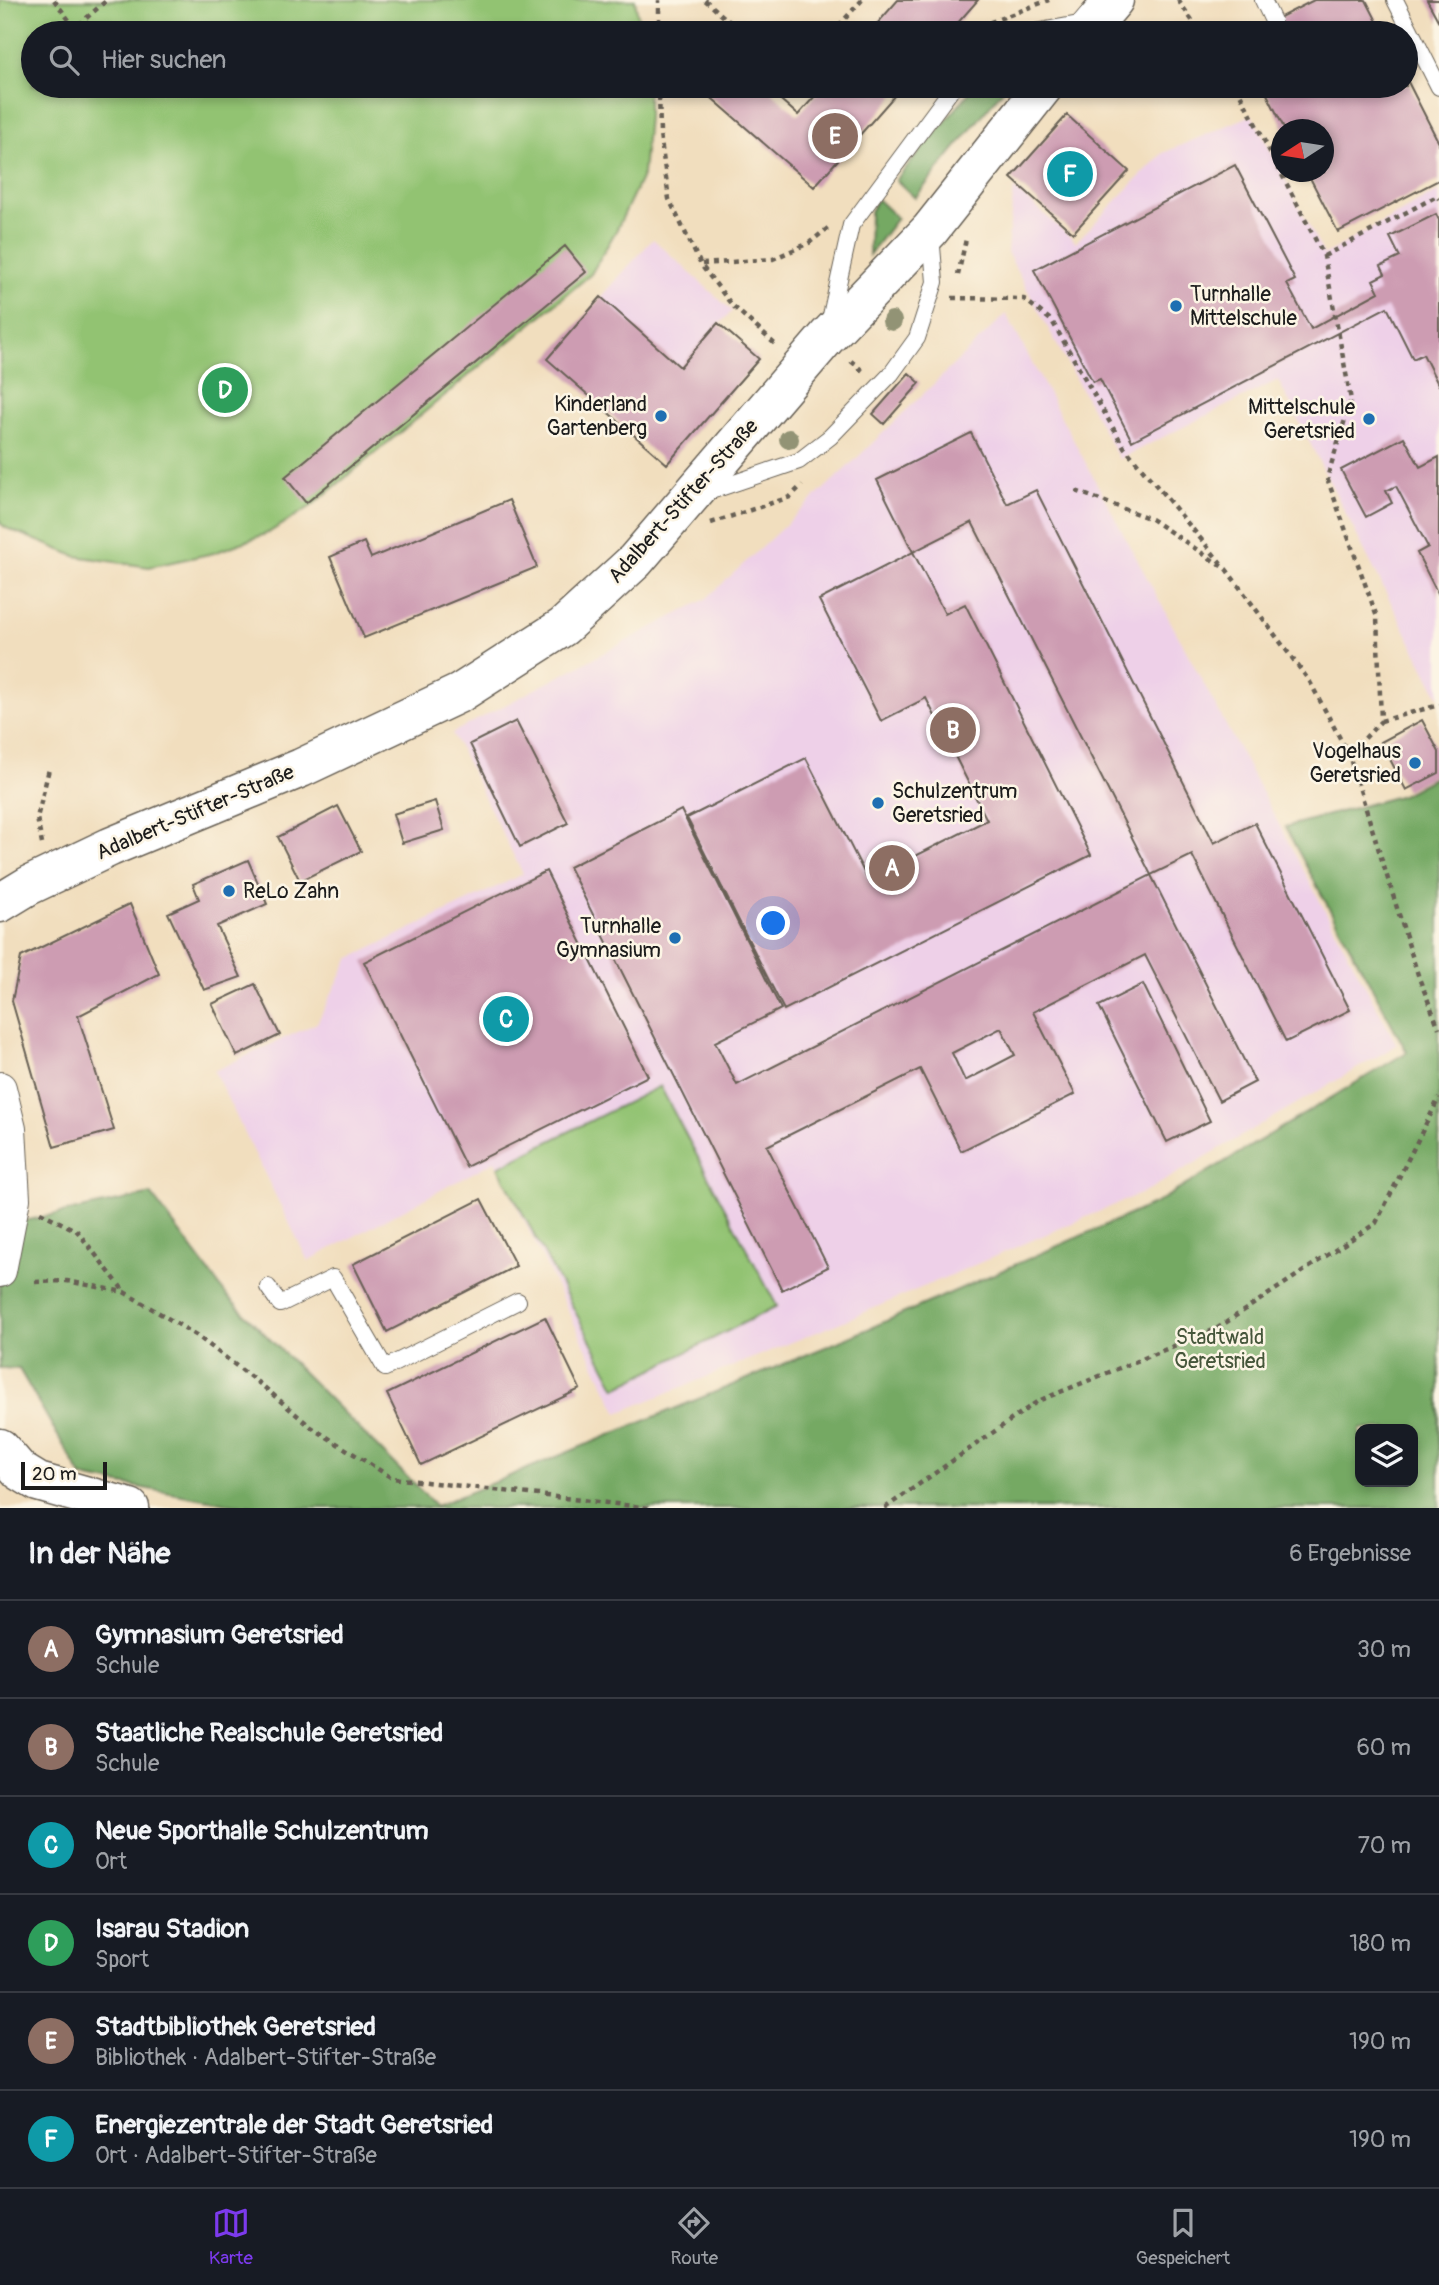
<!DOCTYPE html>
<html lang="de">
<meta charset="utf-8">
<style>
:root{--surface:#171b24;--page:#242831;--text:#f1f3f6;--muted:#9ea1a6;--line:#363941;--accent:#7c3aed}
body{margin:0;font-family:Pangolin,sans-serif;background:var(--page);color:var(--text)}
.controls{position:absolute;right:21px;bottom:21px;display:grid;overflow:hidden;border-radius:14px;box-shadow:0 4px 10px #0003}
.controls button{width:63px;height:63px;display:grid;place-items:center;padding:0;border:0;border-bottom:2px solid var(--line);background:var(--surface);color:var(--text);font:35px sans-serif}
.compass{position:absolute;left:1271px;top:119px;width:63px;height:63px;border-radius:50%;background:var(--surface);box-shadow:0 4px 10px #0003;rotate:258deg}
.scale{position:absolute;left:21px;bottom:18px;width:86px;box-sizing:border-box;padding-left:7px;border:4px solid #1c1c1c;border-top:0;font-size:19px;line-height:24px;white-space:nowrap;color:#1c1c1c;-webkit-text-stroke:5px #fcf5e5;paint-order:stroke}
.you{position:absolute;left:774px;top:924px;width:24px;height:24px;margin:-18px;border:5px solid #fff;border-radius:50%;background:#1a73e8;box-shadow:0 0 0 10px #1a73e833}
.badge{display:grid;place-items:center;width:46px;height:46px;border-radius:50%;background:var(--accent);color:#fff;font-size:23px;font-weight:700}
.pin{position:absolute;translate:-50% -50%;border:4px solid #fff;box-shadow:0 2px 7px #0006}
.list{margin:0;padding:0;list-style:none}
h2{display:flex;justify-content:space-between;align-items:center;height:91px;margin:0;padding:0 28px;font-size:30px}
h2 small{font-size:23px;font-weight:400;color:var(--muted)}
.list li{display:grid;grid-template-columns:46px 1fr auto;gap:21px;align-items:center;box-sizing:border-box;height:98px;padding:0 28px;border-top:2px solid var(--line)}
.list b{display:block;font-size:26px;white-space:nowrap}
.list p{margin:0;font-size:23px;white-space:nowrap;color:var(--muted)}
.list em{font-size:23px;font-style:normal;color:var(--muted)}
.icon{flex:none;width:38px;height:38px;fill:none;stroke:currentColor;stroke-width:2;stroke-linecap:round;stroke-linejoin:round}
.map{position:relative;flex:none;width:1439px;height:1508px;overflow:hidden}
.search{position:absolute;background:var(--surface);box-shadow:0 4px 10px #0003;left:21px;right:21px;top:21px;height:77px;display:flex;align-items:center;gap:18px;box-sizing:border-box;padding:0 24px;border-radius:38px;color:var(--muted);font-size:26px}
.sheet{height:679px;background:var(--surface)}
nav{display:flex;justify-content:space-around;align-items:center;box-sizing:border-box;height:98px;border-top:2px solid var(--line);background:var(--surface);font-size:19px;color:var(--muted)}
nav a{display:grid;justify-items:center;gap:4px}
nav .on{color:var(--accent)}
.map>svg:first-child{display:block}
</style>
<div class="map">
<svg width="1439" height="1508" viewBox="0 0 1439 1508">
<rect width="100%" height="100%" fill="#fcf5e5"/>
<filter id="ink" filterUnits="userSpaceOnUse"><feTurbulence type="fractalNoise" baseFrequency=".0143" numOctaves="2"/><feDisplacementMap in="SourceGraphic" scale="14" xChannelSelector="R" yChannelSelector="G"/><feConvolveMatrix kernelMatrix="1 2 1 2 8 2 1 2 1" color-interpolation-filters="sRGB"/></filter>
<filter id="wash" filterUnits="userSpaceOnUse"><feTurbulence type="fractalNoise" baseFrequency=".00686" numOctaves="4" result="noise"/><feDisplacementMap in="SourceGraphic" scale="28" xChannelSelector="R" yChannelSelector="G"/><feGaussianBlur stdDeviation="1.57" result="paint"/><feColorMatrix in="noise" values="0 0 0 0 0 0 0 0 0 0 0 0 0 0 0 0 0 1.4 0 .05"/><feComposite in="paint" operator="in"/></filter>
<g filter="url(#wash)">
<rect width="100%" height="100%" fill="#f1debe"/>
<path fill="#eed0e8" d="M1252 115 1324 255 1439 191V697L1278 380 1119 459 1007 252 1014 188 1076 242 1163 153Z
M653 239 732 311 680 367 601 297Z
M1006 314 1397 1045 1147 1191 839 1323 618 1413 495 1161 308 1261 214 1071 317 1023 349 959 523 874 452 733 706 599 855 460Z"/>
<path fill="#92c372" stroke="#577047" stroke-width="2" d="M0 0H635L641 33H33V86H648V116L643 174 617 229 591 274 310 507 268 533 214 553 149 567 75 556 6 528 0 523Z
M660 1086 777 1306 616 1388 498 1167Z"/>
<path fill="#75a964" stroke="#486240" stroke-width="2" fill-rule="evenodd" d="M975 86H1006L915 198 896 180Z
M877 199 897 218 869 255 870 212Z
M1439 775V1508H270L226 1503 82 1477 19 1369 0 1368V1226L151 1194 228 1297 436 1506 845 1339 1156 1203 1407 1052 1285 827 1402 795ZM1360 1429H1413V1482H1360Z"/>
<g id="blocks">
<path fill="#cd9cb2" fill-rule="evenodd" d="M898 0H978L949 33H869Z
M1314 0H1366L1383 33H1249Z
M1427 0H1439V22Z
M692 22 705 33H682Z
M1406 78 1439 143V180L1338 232 1307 172H1324V130H1285L1263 86H1406Z
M698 86H765L798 115 824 86H903L814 187Z
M1067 115 1129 171 1073 233 1011 178Z
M1235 165 1295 280 1287 284 1311 329 1379 292 1373 280 1385 274 1381 266 1400 257 1390 237 1436 214 1439 220V386L1423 354 1413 359 1387 307 1132 441 1100 379 1093 382 1034 270Z
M565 246 586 272 306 503 285 477Z
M601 297 680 367 718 323 759 359 667 464 547 359Z
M909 373 920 383 884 424 873 414Z
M971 433 1007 504 1036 490 1214 843 1255 823 1350 1010 1286 1042 1192 855 1151 875 972 522 913 552 877 480Z
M1404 437 1420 467 1439 457V596L1417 553 1428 547 1396 486 1386 491 1392 503 1366 517 1341 470Z
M509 500 537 567 364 638 330 557 364 542 371 558Z
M913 552 945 614 965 604 1091 855 784 1010 687 818 806 758 868 880 987 820 926 698 881 721 819 600Z
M1422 720 1439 752V773L1406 790 1381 742Z
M516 721 568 823 520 847 470 744Z
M435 801 444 830 402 843 393 814Z
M338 806 361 851 300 881 278 837Z
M681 810 781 1009 715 1042 737 1085 1151 875 1255 1082 1219 1101 1145 955 1033 1012 1075 1094 961 1151 920 1069 767 1146 828 1267 782 1290 569 867ZM1001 1028 1015 1055 965 1081 952 1053Z
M248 860 267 904 217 926 241 977 204 990 168 913 199 899 193 884Z
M546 871 648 1076 466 1167 364 962Z
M130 904 159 974 78 1016 114 1130 54 1147 12 1001 21 957Z
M255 984 280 1035 237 1056 212 1004Z
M1143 984 1210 1121 1167 1142 1099 1006Z
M481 1199 516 1266 387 1332 353 1264Z
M545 1317 580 1389 421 1465 387 1394Z"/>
</g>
</g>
<g filter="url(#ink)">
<use href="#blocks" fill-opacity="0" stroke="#676055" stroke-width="2"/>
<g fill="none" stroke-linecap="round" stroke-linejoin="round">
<defs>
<path id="lane" d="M1263 0 1273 21
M1395 0 1439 87
M1029 33 1090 22
M830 320 851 225 954 86
M705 493 799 461 830 437 891 374 917 338 935 282 931 235
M268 1287 280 1304 333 1278 385 1368 518 1301"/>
<path id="street" d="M0 1088 10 1129 14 1199 0 1271"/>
<path id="secondary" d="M1086 33 1114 0
M0 903 28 886 110 847 301 768 460 693 563 627 635 561 827 337 930 230 1044 86"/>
<path id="primary" d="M0 1448 20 1471 38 1482 130 1508"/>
</defs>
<use href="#lane" stroke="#676055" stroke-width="18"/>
<use href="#street" stroke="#676055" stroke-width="34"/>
<use href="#secondary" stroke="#676055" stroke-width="41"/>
<use href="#primary" stroke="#676055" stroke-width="41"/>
<path stroke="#676055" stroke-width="4.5" stroke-dasharray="5 5" stroke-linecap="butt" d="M54 0 75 28 107 0
M705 0 742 33
M1178 0 1201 33
M659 33V0
M832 33 862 0
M974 33 978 27 1049 0
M659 86 660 134 669 199 701 265 732 305 777 346
M1236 86 1324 256 1351 400 1327 478 1377 617 1381 721 1349 755
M1324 256 1437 196 1439 199
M702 264 773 259 809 243 828 228
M958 275 966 239
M952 298 1024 299 1052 321 1124 447 1221 563
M851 361 865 373
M1076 491 1151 519 1226 569 1310 682 1349 755 1419 978 1439 1028
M711 523 790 497 802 485
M1381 721 1439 705
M42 844 37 818 49 769
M40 1212 77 1231 124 1291
M35 1282 67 1281 124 1292 196 1335 264 1387 311 1427 392 1478 650 1508
M885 1508 1038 1401 1216 1329 1376 1223 1439 1098"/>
<use href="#lane" stroke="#fff" stroke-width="16"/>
<use href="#street" stroke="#fff" stroke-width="32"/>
<use href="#secondary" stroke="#fff" stroke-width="38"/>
<use href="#primary" stroke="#fff" stroke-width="38"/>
</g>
<g fill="#929375">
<circle cx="892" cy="321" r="10"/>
<circle cx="789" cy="439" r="10"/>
</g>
</g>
<g fill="#1f6fb2" stroke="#fcf5e5" stroke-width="2.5">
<circle cx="1176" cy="306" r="7"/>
<circle cx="661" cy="416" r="7"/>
<circle cx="1369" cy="419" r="7"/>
<circle cx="1415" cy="763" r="7"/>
<circle cx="878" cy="803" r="7"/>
<circle cx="229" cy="891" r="7"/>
<circle cx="675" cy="938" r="7"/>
</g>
<g text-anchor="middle" stroke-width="5" stroke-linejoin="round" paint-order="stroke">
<g font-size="21" fill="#1c1c1c" stroke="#fcf5e5" text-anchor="end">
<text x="1190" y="301" text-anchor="start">Turnhalle<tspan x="1190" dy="24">Mittelschule</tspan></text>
<text x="647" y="411">Kinderland<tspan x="647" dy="24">Gartenberg</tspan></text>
<text x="1355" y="414">Mittelschule<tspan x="1355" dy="24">Geretsried</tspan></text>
<text x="1401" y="758">Vogelhaus<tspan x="1401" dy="24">Geretsried</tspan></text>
<text x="892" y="798" text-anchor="start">Schulzentrum<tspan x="892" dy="24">Geretsried</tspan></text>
<text x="243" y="898" text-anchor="start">ReLo Zahn</text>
<text x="661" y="933">Turnhalle<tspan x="661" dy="24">Gymnasium</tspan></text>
</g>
<g font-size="21" fill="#1c1c1c" stroke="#fcf5e5">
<text transform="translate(683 501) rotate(-48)" y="7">Adalbert-Stifter-Straße</text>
<text transform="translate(195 812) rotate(-23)" y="7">Adalbert-Stifter-Straße</text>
</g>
<g font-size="21" fill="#45563a" stroke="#fcf5e5">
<text x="1220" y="1344">Stadtwald<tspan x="1220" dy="24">Geretsried</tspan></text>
</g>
</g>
</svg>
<div class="controls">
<button><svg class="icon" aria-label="layers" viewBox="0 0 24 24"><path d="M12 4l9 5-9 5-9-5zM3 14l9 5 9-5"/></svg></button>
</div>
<svg class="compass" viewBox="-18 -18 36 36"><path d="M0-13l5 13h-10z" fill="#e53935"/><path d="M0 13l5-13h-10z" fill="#9ea1a6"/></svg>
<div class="scale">20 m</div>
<div class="you"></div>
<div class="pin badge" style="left:892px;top:868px;background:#8d6e63">A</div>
<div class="pin badge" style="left:953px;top:730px;background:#8d6e63">B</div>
<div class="pin badge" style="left:506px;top:1019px;background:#0f9aa8">C</div>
<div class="pin badge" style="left:225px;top:390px;background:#2e9e5b">D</div>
<div class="pin badge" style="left:835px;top:136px;background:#8d6e63">E</div>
<div class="pin badge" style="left:1070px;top:174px;background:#0f9aa8">F</div>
<div class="search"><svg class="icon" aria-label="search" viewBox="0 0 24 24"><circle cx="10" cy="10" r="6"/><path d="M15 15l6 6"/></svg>Hier suchen</div>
</div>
<section class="sheet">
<h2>In der Nähe<small>6 Ergebnisse</small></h2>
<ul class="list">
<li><span class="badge" style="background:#8d6e63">A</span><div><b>Gymnasium Geretsried</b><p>Schule</p></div><em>30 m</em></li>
<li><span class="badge" style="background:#8d6e63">B</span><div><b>Staatliche Realschule Geretsried</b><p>Schule</p></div><em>60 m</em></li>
<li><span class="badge" style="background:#0f9aa8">C</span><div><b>Neue Sporthalle Schulzentrum</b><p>Ort</p></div><em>70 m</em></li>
<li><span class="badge" style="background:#2e9e5b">D</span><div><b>Isarau Stadion</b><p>Sport</p></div><em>180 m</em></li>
<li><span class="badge" style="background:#8d6e63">E</span><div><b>Stadtbibliothek Geretsried</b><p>Bibliothek · Adalbert-Stifter-Straße</p></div><em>190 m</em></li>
<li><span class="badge" style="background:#0f9aa8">F</span><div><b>Energiezentrale der Stadt Geretsried</b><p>Ort · Adalbert-Stifter-Straße</p></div><em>190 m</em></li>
</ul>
</section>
<nav>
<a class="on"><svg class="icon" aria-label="map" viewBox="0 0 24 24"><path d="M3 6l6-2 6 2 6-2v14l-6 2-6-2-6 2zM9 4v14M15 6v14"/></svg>Karte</a>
<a><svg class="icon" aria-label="directions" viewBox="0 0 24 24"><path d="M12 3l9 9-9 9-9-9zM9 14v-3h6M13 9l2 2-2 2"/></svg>Route</a>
<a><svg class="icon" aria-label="saved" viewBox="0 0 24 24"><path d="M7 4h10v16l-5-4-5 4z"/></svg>Gespeichert</a>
</nav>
